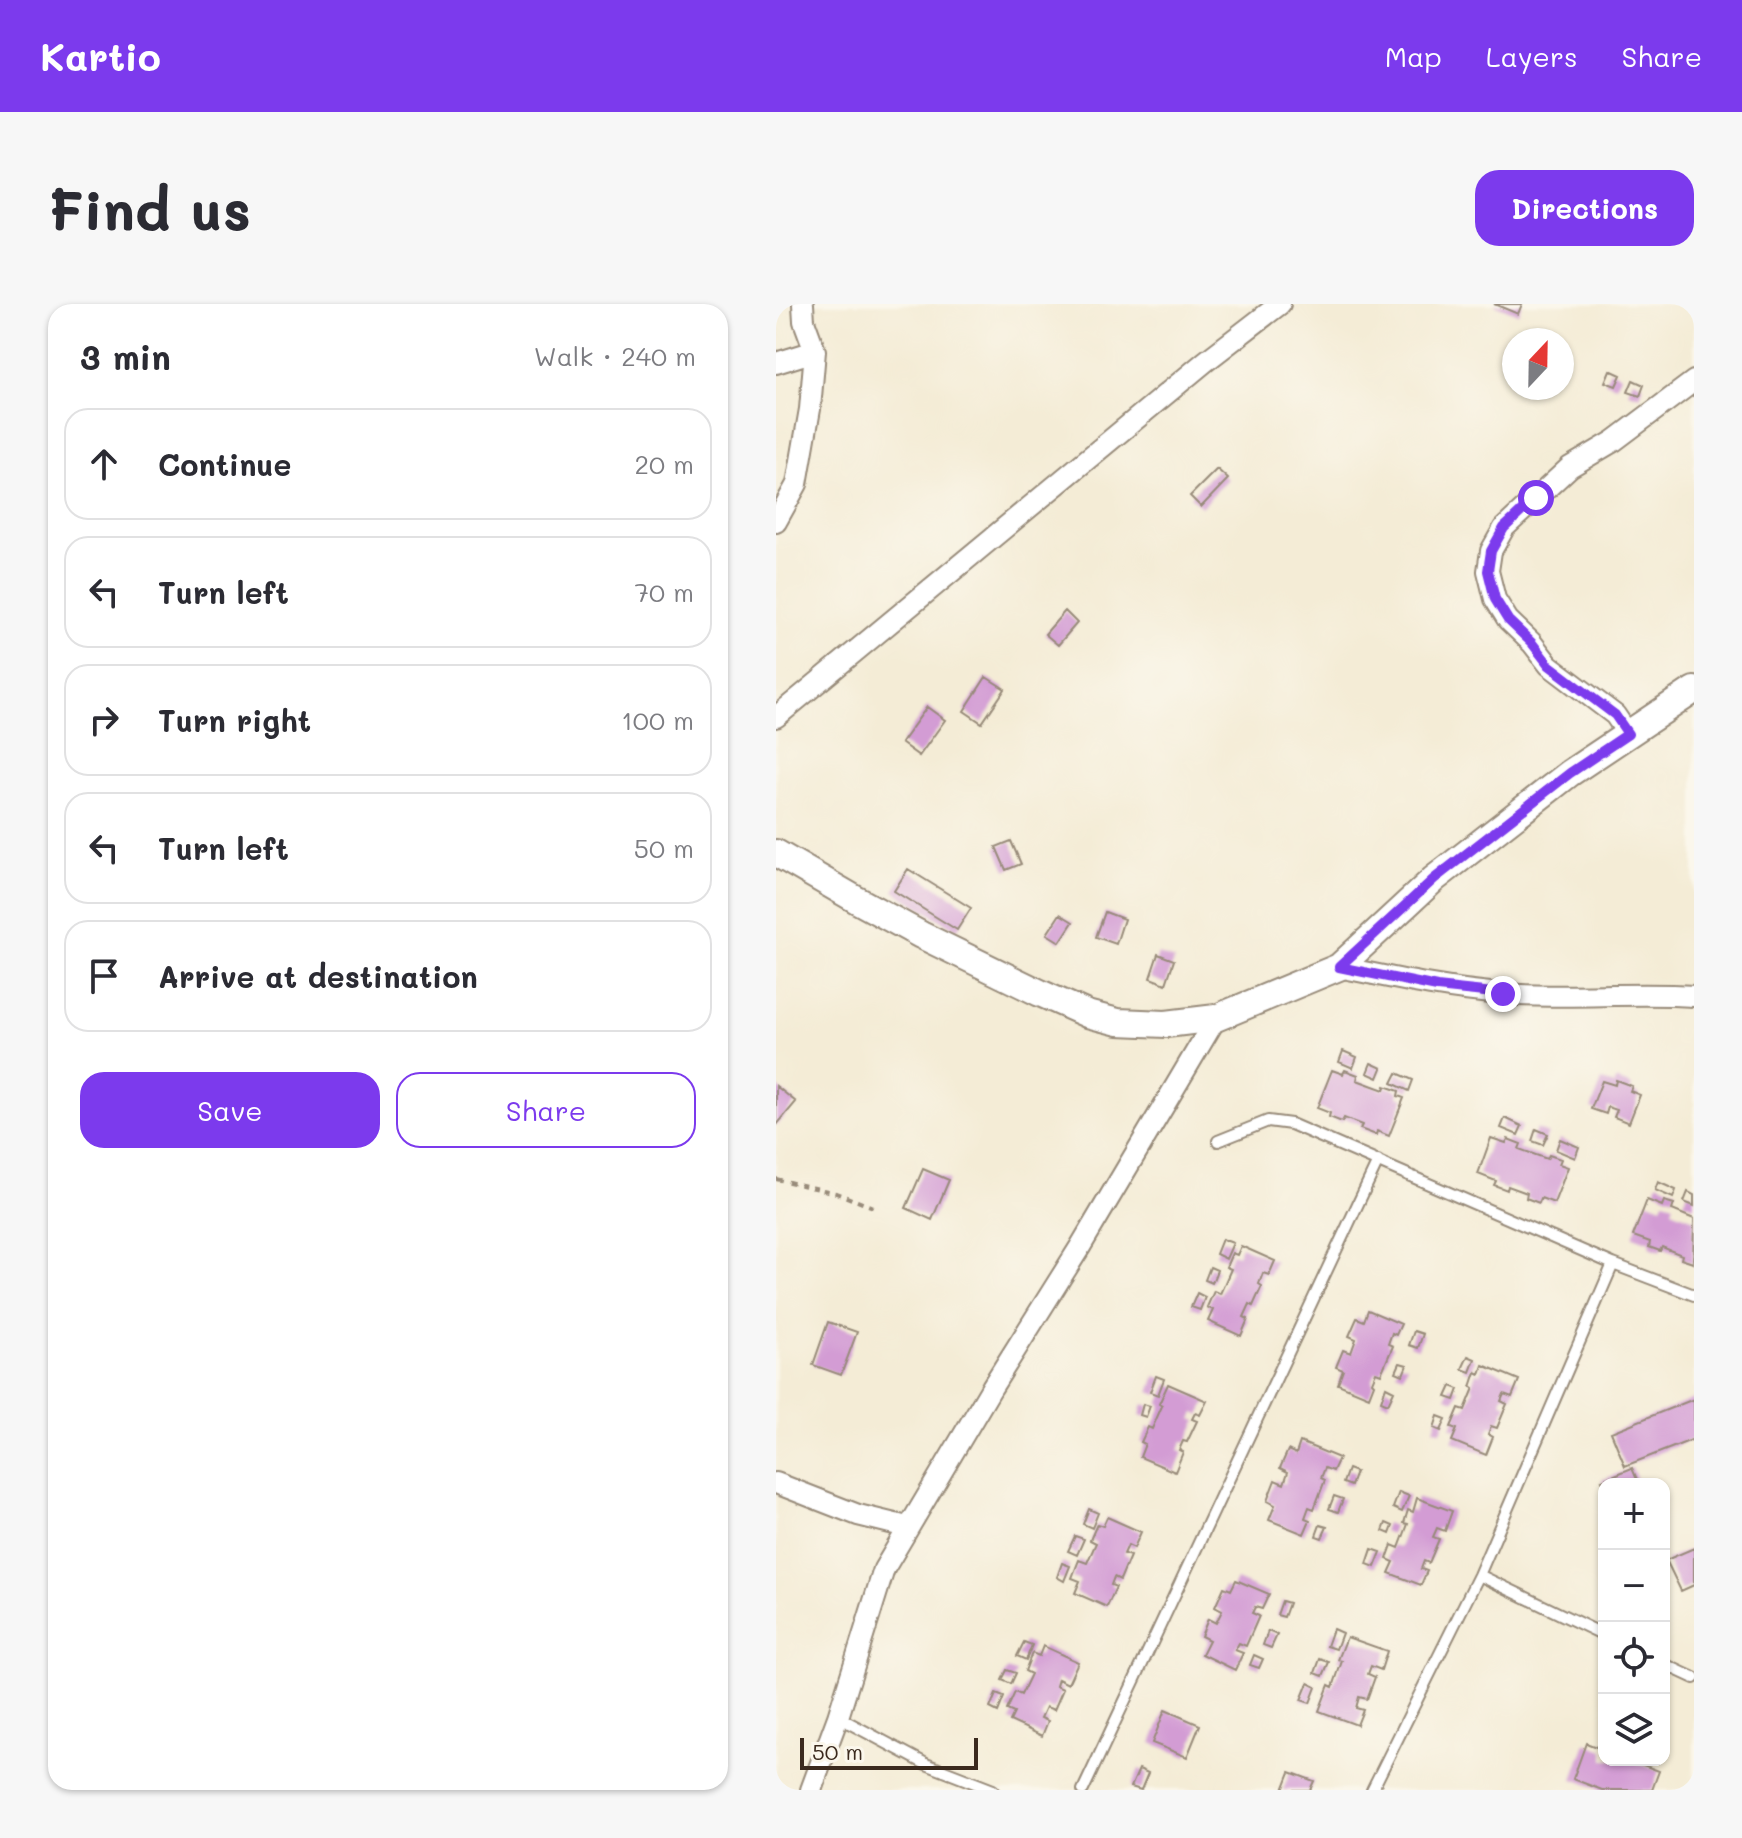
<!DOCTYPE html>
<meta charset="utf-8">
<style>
:root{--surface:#fff;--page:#f7f7f7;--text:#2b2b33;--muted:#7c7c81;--line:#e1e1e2;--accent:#7c3aed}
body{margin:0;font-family:Mali,sans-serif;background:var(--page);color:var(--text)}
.controls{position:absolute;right:24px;bottom:24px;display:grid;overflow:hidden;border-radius:16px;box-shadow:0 2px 6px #0004}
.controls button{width:72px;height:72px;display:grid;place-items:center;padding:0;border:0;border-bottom:2px solid var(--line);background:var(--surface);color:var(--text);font:40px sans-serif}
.compass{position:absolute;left:726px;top:24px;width:72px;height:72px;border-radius:50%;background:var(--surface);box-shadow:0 2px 6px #0004;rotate:22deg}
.scale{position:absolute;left:24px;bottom:20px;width:178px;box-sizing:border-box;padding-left:8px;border:4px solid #3b2a1e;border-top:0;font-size:22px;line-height:28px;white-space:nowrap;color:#3b2a1e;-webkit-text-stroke:6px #fbf7ec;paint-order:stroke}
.stop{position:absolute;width:24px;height:24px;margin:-18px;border:6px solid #7c3aed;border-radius:50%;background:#fff}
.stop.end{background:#7c3aed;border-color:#fff;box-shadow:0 2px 8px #0008}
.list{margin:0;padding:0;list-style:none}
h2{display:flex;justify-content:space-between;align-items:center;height:104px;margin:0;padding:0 32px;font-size:34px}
h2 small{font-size:26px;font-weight:400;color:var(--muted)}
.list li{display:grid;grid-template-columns:52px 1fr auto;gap:24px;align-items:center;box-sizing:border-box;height:112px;margin:0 16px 16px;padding:0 16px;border:2px solid var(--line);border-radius:24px}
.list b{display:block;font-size:30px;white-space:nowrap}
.list em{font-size:26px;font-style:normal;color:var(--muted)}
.actions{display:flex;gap:16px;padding:24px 32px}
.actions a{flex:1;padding:18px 0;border:2px solid var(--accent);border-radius:24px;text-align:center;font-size:28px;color:var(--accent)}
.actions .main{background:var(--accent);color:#fff}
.icon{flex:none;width:44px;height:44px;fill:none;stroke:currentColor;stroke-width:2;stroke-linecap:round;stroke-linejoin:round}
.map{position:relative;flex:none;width:918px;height:1486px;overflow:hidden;border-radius:24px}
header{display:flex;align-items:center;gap:48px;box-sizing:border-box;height:112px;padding:0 40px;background:var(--accent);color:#fff}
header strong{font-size:38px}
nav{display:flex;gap:44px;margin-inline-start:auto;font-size:28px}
.intro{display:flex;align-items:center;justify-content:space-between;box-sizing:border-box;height:192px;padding:0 48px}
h1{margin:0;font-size:56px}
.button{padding:20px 36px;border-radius:24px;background:var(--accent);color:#fff;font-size:28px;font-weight:700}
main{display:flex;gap:48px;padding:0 48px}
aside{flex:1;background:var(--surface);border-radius:24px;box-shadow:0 2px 6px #0004}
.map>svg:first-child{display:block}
</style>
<header>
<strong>Kartio</strong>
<nav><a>Map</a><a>Layers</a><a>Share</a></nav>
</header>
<div class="intro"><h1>Find us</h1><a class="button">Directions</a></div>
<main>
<aside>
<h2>3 min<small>Walk · 240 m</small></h2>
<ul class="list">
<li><svg class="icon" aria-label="ahead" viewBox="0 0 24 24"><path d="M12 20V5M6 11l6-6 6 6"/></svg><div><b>Continue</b></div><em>20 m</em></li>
<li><svg class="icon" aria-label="left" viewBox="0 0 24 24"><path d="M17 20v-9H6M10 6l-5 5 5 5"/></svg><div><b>Turn left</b></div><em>70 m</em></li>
<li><svg class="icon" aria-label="right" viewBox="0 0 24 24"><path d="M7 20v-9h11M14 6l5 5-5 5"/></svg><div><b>Turn right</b></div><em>100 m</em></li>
<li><svg class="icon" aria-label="left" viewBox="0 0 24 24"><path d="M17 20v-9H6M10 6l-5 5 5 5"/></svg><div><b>Turn left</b></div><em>50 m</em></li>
<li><svg class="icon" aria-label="arrive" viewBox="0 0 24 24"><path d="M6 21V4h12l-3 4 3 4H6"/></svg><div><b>Arrive at destination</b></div></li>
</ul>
<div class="actions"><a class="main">Save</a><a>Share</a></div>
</aside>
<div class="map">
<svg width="918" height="1486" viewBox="0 0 918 1486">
<rect width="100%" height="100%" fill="#fbf7ec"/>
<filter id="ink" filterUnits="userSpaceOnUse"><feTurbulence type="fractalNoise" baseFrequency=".0125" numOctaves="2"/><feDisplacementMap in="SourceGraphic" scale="16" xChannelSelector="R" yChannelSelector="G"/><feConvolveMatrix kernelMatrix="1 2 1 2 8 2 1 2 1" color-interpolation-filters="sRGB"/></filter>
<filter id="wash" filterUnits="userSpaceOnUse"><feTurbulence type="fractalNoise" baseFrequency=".006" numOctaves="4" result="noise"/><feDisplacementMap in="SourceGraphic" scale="32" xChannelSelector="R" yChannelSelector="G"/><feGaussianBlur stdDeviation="1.8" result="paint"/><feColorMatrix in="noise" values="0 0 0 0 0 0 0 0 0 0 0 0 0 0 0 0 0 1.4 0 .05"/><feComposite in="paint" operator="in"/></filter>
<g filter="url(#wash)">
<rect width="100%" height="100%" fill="#f4ecd6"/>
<g id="blocks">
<path fill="#d39cd4" d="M718 0H746L742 10Z
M834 66 845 71 840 82 829 78Z
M857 76 868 81 864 92 852 88Z
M441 165 452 175 425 203 414 192Z
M289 307 301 319 282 341 269 330Z
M210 373 229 385 206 419 188 407Z
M151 403 169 416 143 452 125 439Z
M235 537 245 560 230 566 220 543Z
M132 565 195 604 181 626 118 587Z
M329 608 348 615 340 640 320 633Z
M284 610 297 618 284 638 271 630Z
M382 650 398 656 390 680 374 674Z
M567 747 581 753 577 764 563 758Z
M595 759 606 764 602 774 591 769Z
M556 766 567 770 569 766 582 771 581 776 608 786 609 782 623 787 622 792 628 794 613 832 601 827 600 831 584 825 586 821 568 814 566 818 553 813 554 809 541 804Z
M621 769 637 776 633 787 616 779Z
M840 776 856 782 854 787 864 791 853 819 838 813 841 806 832 803 830 810 815 805 826 777 839 781Z
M0 782 20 798 0 822Z
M729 814 746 822 742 831 725 824Z
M760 825 772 830 767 841 756 837Z
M715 834 730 839 732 835 745 840 743 845 771 855 773 851 785 855 783 860 792 863 778 899 765 894 763 899 750 894 751 889 732 882 731 886 718 881 720 877 702 870Z
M784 835 803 843 799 854 780 846Z
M147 865 173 876 156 916 130 904Z
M882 878 900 886 897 894 879 886Z
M912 888 918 891V902L908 898Z
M871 896 886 902 888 897 898 900 896 906 918 915 917 959 905 955 906 951 886 943 884 947 873 943 874 938 857 932Z
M446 935 457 939 450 955 440 950Z
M465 942 499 957 493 971 487 969 483 980 486 982 477 1002 474 1000 468 1013 472 1015 465 1032 432 1017 437 1006 431 1003 438 987 444 990 455 965 450 963 456 949 461 951Z
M434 963 441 966 436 979 429 976Z
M421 989 429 993 424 1006 415 1003Z
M592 1006 625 1020 620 1031 616 1029 612 1040 617 1042 605 1070 600 1068 596 1078 598 1080 593 1093 562 1080 567 1066 560 1063 567 1046 575 1049 580 1035 573 1032 581 1014 588 1017Z
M52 1018 81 1028 65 1071 37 1061Z
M638 1027 647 1030 642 1044 633 1041Z
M692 1052 699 1055 694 1068 686 1065Z
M624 1059 631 1061 627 1071 620 1068Z
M707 1061 743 1076 736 1093 728 1090 725 1097 731 1100 721 1124 715 1122 712 1130 717 1133 710 1151 676 1137 681 1125 675 1123 683 1104 689 1106 698 1084 695 1083 700 1068 704 1070Z
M380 1072 388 1075 382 1091 374 1088Z
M392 1080 431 1097 424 1111 419 1109 416 1115 421 1117 411 1138 407 1137 403 1146 407 1148 399 1168 364 1153 369 1140 365 1138 372 1123 376 1125 386 1102 383 1100Z
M675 1082 683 1085 679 1096 670 1093Z
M610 1083 618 1087 612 1100 605 1097Z
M918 1095V1135L849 1162 835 1128Z
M367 1100 374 1102 370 1113 364 1111Z
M662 1112 670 1115 665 1127 658 1124Z
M524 1138 563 1154 557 1167 549 1164 545 1174 549 1176 538 1205 533 1203 529 1214 534 1216 528 1230 493 1216 499 1201 491 1197 499 1176 508 1180 512 1168 504 1164 512 1146 520 1150Z
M856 1164 863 1180H828L826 1176Z
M572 1165 580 1168 575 1182 567 1179Z
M623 1188 633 1192 626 1208 617 1204Z
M558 1192 567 1195 562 1208 553 1205Z
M641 1194 676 1207 669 1227 661 1224 657 1233 663 1235 653 1259 648 1257 645 1265 651 1267 645 1281 613 1269 618 1258 611 1255 616 1241 623 1244 632 1220 628 1219 632 1206 637 1208Z
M313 1205 322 1209 316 1224 307 1220Z
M331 1213 365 1228 358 1244 352 1241 348 1250 354 1252 344 1276 338 1273 335 1281 340 1283 331 1303 299 1289 304 1277 296 1274 303 1256 311 1259 320 1239 314 1236 321 1220 327 1222Z
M610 1219 617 1222 614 1230 607 1227Z
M544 1221 551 1223 546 1234 540 1232Z
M299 1232 308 1235 301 1251 292 1247Z
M918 1244V1281L905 1287 890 1256Z
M596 1245 605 1248 599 1263 591 1260Z
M286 1259 294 1262 288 1277 281 1273Z
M460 1276 493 1290 486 1305 479 1303 476 1309 483 1312 470 1342 463 1339 459 1346 467 1349 459 1366 426 1350 433 1336 425 1332 432 1315 440 1319 446 1307 439 1303 448 1283 455 1286Z
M506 1297 513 1299 508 1313 501 1311Z
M557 1325 566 1329 560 1345 551 1342Z
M492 1327 501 1331 495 1344 487 1341Z
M571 1333 611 1347 605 1366 595 1362 592 1370 599 1373 591 1395 583 1393 580 1404 587 1406 581 1421 543 1407 553 1381 557 1383 566 1357 562 1356Z
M248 1338 256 1341 250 1356 241 1352Z
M267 1342 302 1358 292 1380 282 1375 280 1382 287 1385 278 1406 270 1403 265 1414 272 1417 266 1432 234 1417 238 1409 231 1406 239 1388 245 1391 255 1370 249 1367 256 1349 263 1352Z
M478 1351 487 1355 483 1364 474 1361Z
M544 1355 553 1358 547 1372 539 1369Z
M231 1366 240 1369 235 1380 226 1376Z
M532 1379 540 1383 534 1399 525 1396Z
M220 1390 228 1393 222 1408 214 1404Z
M389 1406 424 1421 411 1453 376 1439Z
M810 1439 828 1446V1456H854L883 1467 876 1486H826L797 1475Z
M363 1465 372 1469 365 1486 355 1483Z
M514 1468 538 1477 534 1486H507Z"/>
</g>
</g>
<g filter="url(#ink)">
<use href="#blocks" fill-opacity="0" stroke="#988b7a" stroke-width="2"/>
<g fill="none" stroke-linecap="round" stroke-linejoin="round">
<defs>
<path id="service" d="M442 837 492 817 515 820 837 960 918 991
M703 1271 828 1331
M888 1360 918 1374
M62 1413 150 1460 217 1486
M307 1486 602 857
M596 1486 703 1271 837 960"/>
<path id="minor" d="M0 59 39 47
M0 218 21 180 34 105 39 47 28 17 27 0
M0 413 430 57 504 0
M852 430 839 411 773 361 756 339 732 316 719 295 712 267 715 247 728 224 794 163 838 137 918 77
M563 663C617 674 671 686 727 690 791 695 854 688 918 692
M0 1179 82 1211 131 1223
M35 1486 62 1413 108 1265 216 1083 304 943 440 714"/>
<path id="tertiary" d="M0 549 81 596 145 631 264 689 311 710 342 718 390 720 440 714 563 663 658 575 794 469 918 386"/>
</defs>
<use href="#service" stroke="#988b7a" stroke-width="14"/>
<use href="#minor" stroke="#988b7a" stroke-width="24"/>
<use href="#tertiary" stroke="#988b7a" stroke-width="30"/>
<path stroke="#988b7a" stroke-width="4" stroke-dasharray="6 6" stroke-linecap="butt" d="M0 875 60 889 97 903"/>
<use href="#service" stroke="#fff" stroke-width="10"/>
<use href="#minor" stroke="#fff" stroke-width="20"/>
<use href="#tertiary" stroke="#fff" stroke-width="26"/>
</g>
</g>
<g fill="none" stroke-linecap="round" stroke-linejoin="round" filter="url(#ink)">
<path stroke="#7c3aed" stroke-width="10" d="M727 690 661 683 563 663 658 575 794 469 852 430 839 411 773 361 756 339 732 316 719 295 712 267 715 247 728 224 760 194"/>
</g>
</svg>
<div class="controls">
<button>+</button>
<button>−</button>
<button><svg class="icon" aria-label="locate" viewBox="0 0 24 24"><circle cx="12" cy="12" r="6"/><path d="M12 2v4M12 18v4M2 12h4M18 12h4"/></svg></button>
<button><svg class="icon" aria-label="layers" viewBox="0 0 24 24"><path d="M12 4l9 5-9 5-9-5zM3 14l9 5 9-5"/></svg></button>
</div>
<svg class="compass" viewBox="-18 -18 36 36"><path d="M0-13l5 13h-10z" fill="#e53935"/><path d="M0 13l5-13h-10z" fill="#7c7c81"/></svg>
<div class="scale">50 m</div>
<div class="stop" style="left:760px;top:194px"></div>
<div class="stop end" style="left:727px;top:690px"></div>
</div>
</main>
